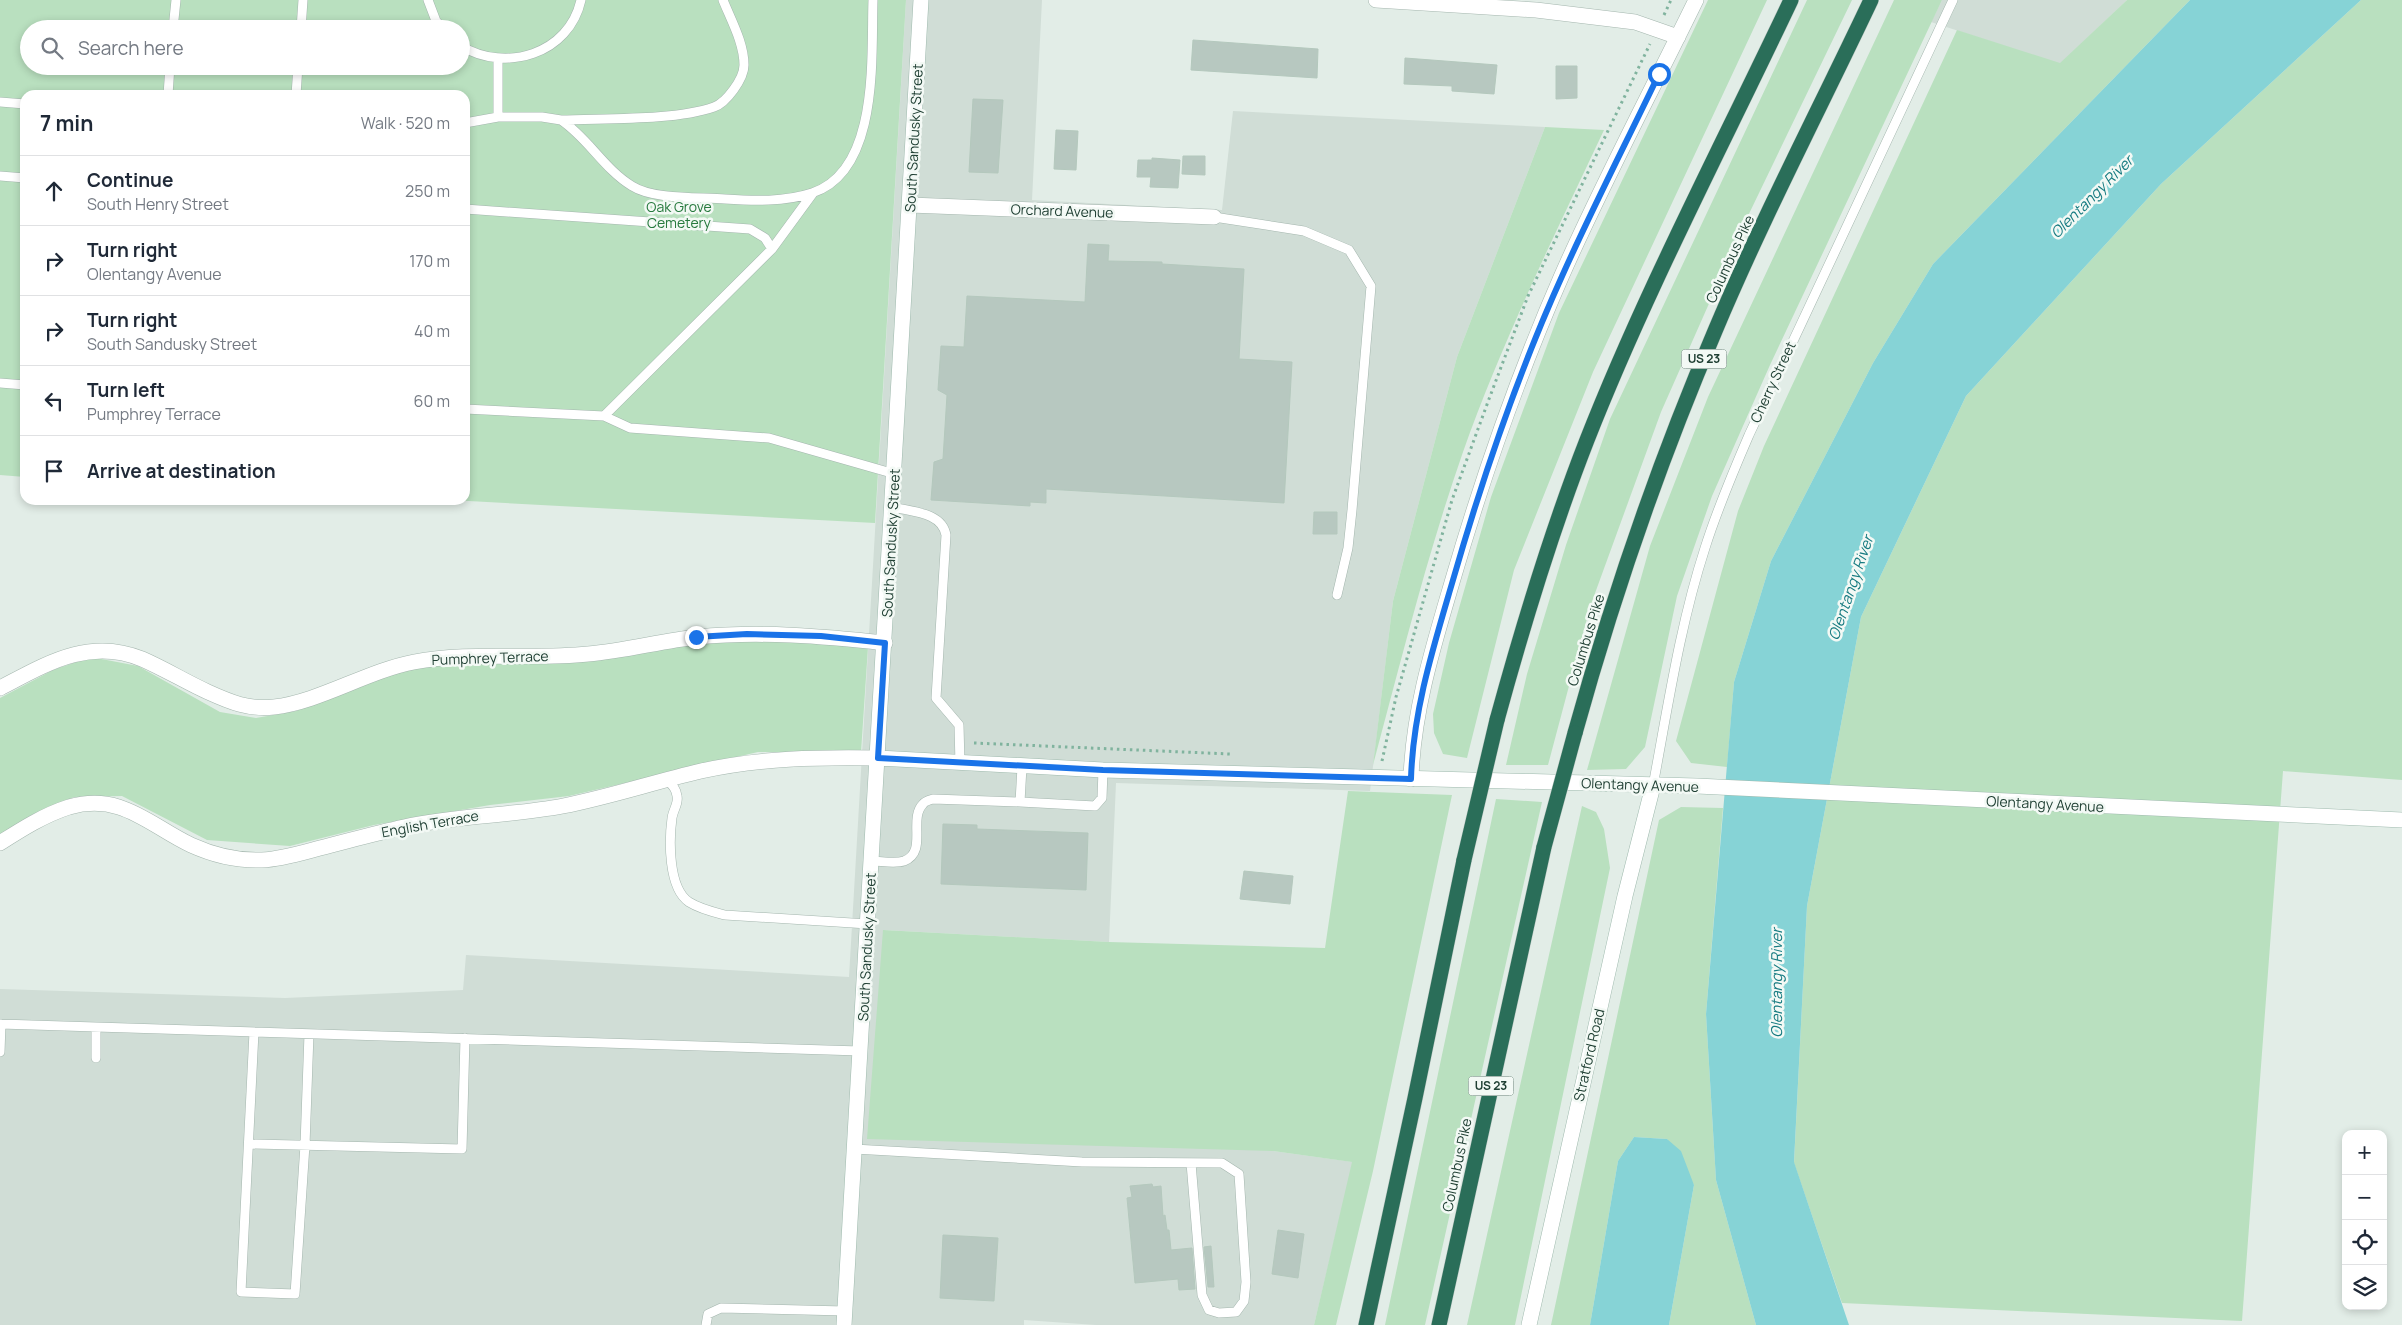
<!DOCTYPE html>
<meta charset="utf-8">
<style>
:root{--surface:#fff;--page:#f6f6f7;--text:#1f2937;--muted:#747a83;--line:#e0e1e3}
body{margin:0;font-family:Manrope,sans-serif;background:var(--page);color:var(--text)}
.controls{position:absolute;right:15px;bottom:15px;display:grid;overflow:hidden;border-radius:10px;box-shadow:0 2px 8px #0003}
.controls button{width:45px;height:45px;display:grid;place-items:center;padding:0;border:0;border-bottom:1px solid var(--line);background:var(--surface);color:var(--text);font:25px sans-serif}
.stop{position:absolute;width:15px;height:15px;margin:-11px;border:4px solid #1a73e8;border-radius:50%;background:#fff}
.stop.end{background:#1a73e8;border-color:#fff;box-shadow:0 1px 5px #0008}
.list{margin:0;padding:0;list-style:none}
h2{display:flex;justify-content:space-between;align-items:center;height:65px;margin:0;padding:0 20px;font-size:21px}
h2 small{font-size:16px;font-weight:400;color:var(--muted)}
.list li{display:grid;grid-template-columns:32px 1fr auto;gap:15px;align-items:center;box-sizing:border-box;height:70px;padding:0 20px;border-top:1px solid var(--line)}
.list b{display:block;font-size:19px;white-space:nowrap}
.list p{margin:0;font-size:16px;white-space:nowrap;color:var(--muted)}
.list em{font-size:16px;font-style:normal;color:var(--muted)}
.icon{flex:none;width:28px;height:28px;fill:none;stroke:currentColor;stroke-width:2;stroke-linecap:round;stroke-linejoin:round}
.map{position:relative;flex:none;width:2402px;height:1325px;overflow:hidden}
.search{position:absolute;background:var(--surface);box-shadow:0 2px 8px #0003;left:20px;top:20px;width:450px;height:55px;display:flex;align-items:center;gap:12px;box-sizing:border-box;padding:0 18px;border-radius:28px;color:var(--muted);font-size:19px}
.panel{position:absolute;background:var(--surface);box-shadow:0 2px 8px #0003;left:20px;top:90px;width:450px;height:415px;border-radius:15px}
.map>svg:first-child{display:block}
</style>
<div class="map">
<svg width="2402" height="1325" viewBox="0 0 2402 1325">
<rect width="100%" height="100%" fill="#e2ede7"/>
<path fill="#d0ddd6" d="M906 0H1042L1032 200 1222 210 1233 111 1545 127 1457 357 1393 601 1370 791 1116 783 1109 942 884 930 1273 1151 1353 1162 1314 1325H1096L1024 1320V1325H0V989L285 998 463 990 466 955 849 977Z
M1942 0H2127L2060 64 1931 22Z"/>
<path fill="#b9e0bf" fill-rule="evenodd" d="M0 0H906L875 523 450 500H465V95H25V477L0 475ZM29 29H461V66H29Z
M1708 0H1767L1593 372 1514 570 1467 758 1443 754 1434 733 1433 714 1449 643 1491 497 1559 313Z
M1807 0H1852L1746 220 1661 412 1590 607 1548 765H1506L1527 674 1566 545 1610 419Z
M1894 0H1942L1770 365 1712 496 1677 596 1645 747 1626 769 1587 770 1650 546 1708 397Z
M2127 0H2190L1933 264 1873 363 1771 561 1734 682 1727 767 1691 763 1676 741 1738 511 1764 446 1957 30 2060 63Z
M2361 0H2402V780L2283 771 2242 1321 1842 1303 1794 1163 1807 906 1861 617 1966 396 2161 184Z
M1545 127 1604 130C1554 236 1502 342 1463 452 1427 555 1401 661 1373 765L1393 601 1457 357Z
M823 640 868 647 861 752H758L569 796 490 805 374 825 290 846 207 840 122 796 74 797 28 817 0 835V698L53 670 91 657 138 666 220 712 256 718 296 711 394 671 445 664 709 641Z
M1348 791 1452 795 1373 1171 1336 1325H1314L1352 1162 1273 1151 867 1139 883 930 1109 942 1325 948Z
M1496 799 1542 802 1425 1325H1385Z
M1582 806 1596 812 1604 829 1610 868 1515 1325H1467Z
M1681 807 1723 808 1706 1014 1716 1180 1756 1325H1669L1694 1185 1667 1139 1634 1137 1618 1161 1590 1325H1551L1659 820Z"/>
<path fill="#86d3d6" d="M2190 0H2361L2161 184 1966 396 1861 617 1807 906 1794 1162 1849 1325H1756L1716 1180 1706 1014 1734 682 1771 561 1873 363 1933 264Z
M1634 1137 1667 1139 1681 1151 1694 1185 1669 1325H1590L1618 1161Z"/>
<path fill="#b7c8c0" stroke="#b4c8bd" d="M1193 40 1318 49 1317 78 1191 70Z
M1405 58 1497 65 1494 94 1452 91V86L1404 84Z
M1556 66H1577V98L1556 99Z
M973 99 1003 100 998 173 969 172Z
M1056 130 1078 131 1076 170 1054 169Z
M1183 156H1205V175L1182 174Z
M1152 158 1180 160 1178 188 1150 187 1151 177H1137L1138 160H1152Z
M1088 244 1109 245 1108 261 1162 262V264L1244 269 1239 359 1292 362 1284 503 1046 489V503L1030 502V506L931 500 934 462 943 459 947 395 938 390 941 346 964 347 967 296 1085 302Z
M1314 512H1337V534H1313Z
M943 824 977 825V829L1088 833 1086 890 941 884Z
M1244 871 1293 876 1290 904 1240 899Z
M1152 1184 1153 1187 1161 1186 1163 1216 1165 1215 1167 1230H1169L1171 1250 1192 1248 1195 1289 1179 1290 1178 1279 1135 1283 1127 1198 1132 1197 1130 1186Z
M1278 1230 1304 1234 1298 1278 1272 1274Z
M943 1235 998 1238 994 1301 940 1298Z
M1211 1246 1214 1287H1208L1204 1247Z"/>
<g fill="none" stroke-linecap="round" stroke-linejoin="round">
<defs>
<path id="lane" d="M428 0 436 21 443 29
M173 29 176 0
M301 29 303 0
M461 46C506 73 569 54 581 0
M498 59V117H542L561 120C604 118 674 121 714 107 726 103 744 79 744 65 744 43 731 20 723 0
M168 95 170 66
M296 95 298 66
M0 102 25 104
M561 120C588 138 604 169 632 186 654 200 700 197 725 199 754 201 784 202 812 193 880 171 871 56 873 0
M465 123 498 117
M0 176 25 178
M465 209 750 229 765 238 772 249 813 193
M1214 217 1304 231 1349 250 1371 286 1352 510 1348 548 1337 595
M772 249 604 416 630 428 769 438 895 474
M0 383 25 385
M465 409 604 416
M893 507C912 512 942 512 946 535L936 698 959 725 960 764
M1022 767 1020 802 1095 806 1102 798 1103 770
M667 780C672 785 676 788 677 796 679 803 673 810 672 818 669 840 668 888 689 902 700 909 713 912 725 915L868 924
M1653 786C1668 706 1680 625 1705 548 1717 510 1733 472 1749 435L1953 0
M872 861C881 861 895 864 904 861 928 852 908 819 923 804 925 801 930 800 933 799L1020 802
M0 1024 860 1051
M96 1027V1058
M254 1032 241 1292 295 1294 305 1145 309 1034
M0 1052 1 1024
M249 1144 462 1149 465 1038
M854 1149 1082 1162 1222 1163 1239 1174 1246 1282 1244 1301 1236 1312 1219 1313 1209 1310 1202 1295 1191 1163
M706 1325 708 1314 721 1308 845 1311"/>
<path id="street" d="M1376 0 1536 10 1635 22 1678 37
M910 205 1214 217
M0 688C46 664 89 637 142 659 165 669 186 682 208 692 230 702 249 710 274 707 319 702 367 671 414 662 470 651 530 660 588 654 625 651 661 641 697 637 760 631 822 636 885 643
M1411 779C1413 710 1434 644 1453 579 1483 476 1519 373 1562 275 1603 182 1651 92 1696 0
M0 843C22 829 44 815 69 807 121 792 149 825 191 845 213 855 238 861 262 860 282 859 301 853 320 848 348 841 376 833 404 827 457 815 511 816 563 806 609 797 654 782 701 771 759 758 819 757 878 758"/>
<path id="secondary" d="M878 758 1103 770 1697 786 2402 820
M844 1325 921 0
M1529 1325 1625 896 1653 786"/>
<path id="highway" d="M1497 720C1523 625 1551 532 1587 440 1646 290 1722 146 1791 0
M1575 733C1613 596 1659 462 1715 331 1762 219 1819 110 1871 0
M1366 1325 1415 1098 1464 860
M1439 1325 1544 847"/>
</defs>
<use href="#lane" stroke="#a4b6ae" stroke-width="10"/>
<use href="#street" stroke="#a4b6ae" stroke-width="16"/>
<use href="#secondary" stroke="#9fbaae" stroke-width="16"/>
<use href="#highway" stroke="#c1cac6" stroke-width="16"/>
<path stroke="#80b39e" stroke-width="3" stroke-dasharray="2.5 4" stroke-linecap="butt" d="M1664 15 1671 0
M974 743 1230 754
M1382 761 1396 697 1452 500 1489 399 1528 296 1650 44"/>
<use href="#lane" stroke="#fff" stroke-width="9"/>
<use href="#street" stroke="#fff" stroke-width="15"/>
<use href="#secondary" stroke="#fff" stroke-width="15"/>
<use href="#highway" stroke="#2a6e59" stroke-width="15"/>
<defs>
<path id="highway-bridge" d="M1544 847 1575 733
M1464 860 1497 720"/>
</defs>
<use href="#highway-bridge" stroke="#c1cac6" stroke-width="16" stroke-linecap="butt"/>
<use href="#highway-bridge" stroke="#2a6e59" stroke-width="15"/>
</g>
<g fill="none" stroke-linecap="round" stroke-linejoin="round">
<path stroke="#1a73e8" stroke-width="6" d="M696 637 747 634 821 636 885 643 878 758 1103 770 1411 779C1413 710 1434 645 1453 580 1483 476 1518 373 1563 274 1593 207 1627 141 1659 74"/>
</g>
<g text-anchor="middle" stroke-width="5" stroke-linejoin="round" paint-order="stroke">
<g fill="#f3f9f5" stroke="#5f786e" stroke-width="1">
<rect x="1681.5" y="349.5" width="45" height="19" rx="4"/>
<rect x="1468.5" y="1076.5" width="45" height="19" rx="4"/>
</g>
<g font-size="12" font-weight="bold" fill="#204034">
<text x="1704" y="363">US 23</text>
<text x="1491" y="1090">US 23</text>
</g>
<g font-size="14" fill="#204034" stroke="#f3f9f5">
<text transform="translate(914 138) rotate(-87)" y="5">South Sandusky Street</text>
<text transform="translate(1062 211) rotate(2)" y="5">Orchard Avenue</text>
<text transform="translate(1730 259) rotate(-65)" y="5">Columbus Pike</text>
<text transform="translate(1773 382) rotate(-65)" y="5">Cherry Street</text>
<text transform="translate(891 543) rotate(-87)" y="5">South Sandusky Street</text>
<text transform="translate(1586 640) rotate(-73)" y="5">Columbus Pike</text>
<text transform="translate(490 658) rotate(-2)" y="5">Pumphrey Terrace</text>
<text transform="translate(1640 785) rotate(2)" y="5">Olentangy Avenue</text>
<text transform="translate(2045 804) rotate(3)" y="5">Olentangy Avenue</text>
<text transform="translate(430 824) rotate(-10)" y="5">English Terrace</text>
<text transform="translate(867 947) rotate(-87)" y="5">South Sandusky Street</text>
<text transform="translate(1589 1055) rotate(-77)" y="5">Stratford Road</text>
<text transform="translate(1457 1165) rotate(-78)" y="5">Columbus Pike</text>
</g>
<g font-size="14" fill="#277a3e" stroke="#f3f9f5">
<text x="679" y="212">Oak Grove<tspan x="679" dy="16">Cemetery</tspan></text>
</g>
<g font-size="15" font-style="italic" fill="#167b81" stroke="#f3f9f5">
<text transform="translate(2092 197) rotate(-45)" y="5">Olentangy River</text>
<text transform="translate(1851 588) rotate(-71)" y="5">Olentangy River</text>
<text transform="translate(1777 983) rotate(-90)" y="5">Olentangy River</text>
</g>
</g>
</svg>
<div class="controls">
<button>+</button>
<button>−</button>
<button><svg class="icon" aria-label="locate" viewBox="0 0 24 24"><circle cx="12" cy="12" r="6"/><path d="M12 2v4M12 18v4M2 12h4M18 12h4"/></svg></button>
<button><svg class="icon" aria-label="layers" viewBox="0 0 24 24"><path d="M12 4l9 5-9 5-9-5zM3 14l9 5 9-5"/></svg></button>
</div>
<div class="stop" style="left:1659px;top:74px"></div>
<div class="stop end" style="left:696px;top:637px"></div>
<div class="search"><svg class="icon" aria-label="search" viewBox="0 0 24 24"><circle cx="10" cy="10" r="6"/><path d="M15 15l6 6"/></svg>Search here</div>
<section class="panel">
<h2>7 min<small>Walk · 520 m</small></h2>
<ul class="list">
<li><svg class="icon" aria-label="ahead" viewBox="0 0 24 24"><path d="M12 20V5M6 11l6-6 6 6"/></svg><div><b>Continue</b><p>South Henry Street</p></div><em>250 m</em></li>
<li><svg class="icon" aria-label="right" viewBox="0 0 24 24"><path d="M7 20v-9h11M14 6l5 5-5 5"/></svg><div><b>Turn right</b><p>Olentangy Avenue</p></div><em>170 m</em></li>
<li><svg class="icon" aria-label="right" viewBox="0 0 24 24"><path d="M7 20v-9h11M14 6l5 5-5 5"/></svg><div><b>Turn right</b><p>South Sandusky Street</p></div><em>40 m</em></li>
<li><svg class="icon" aria-label="left" viewBox="0 0 24 24"><path d="M17 20v-9H6M10 6l-5 5 5 5"/></svg><div><b>Turn left</b><p>Pumphrey Terrace</p></div><em>60 m</em></li>
<li><svg class="icon" aria-label="arrive" viewBox="0 0 24 24"><path d="M6 21V4h12l-3 4 3 4H6"/></svg><div><b>Arrive at destination</b></div></li>
</ul>
</section>
</div>
